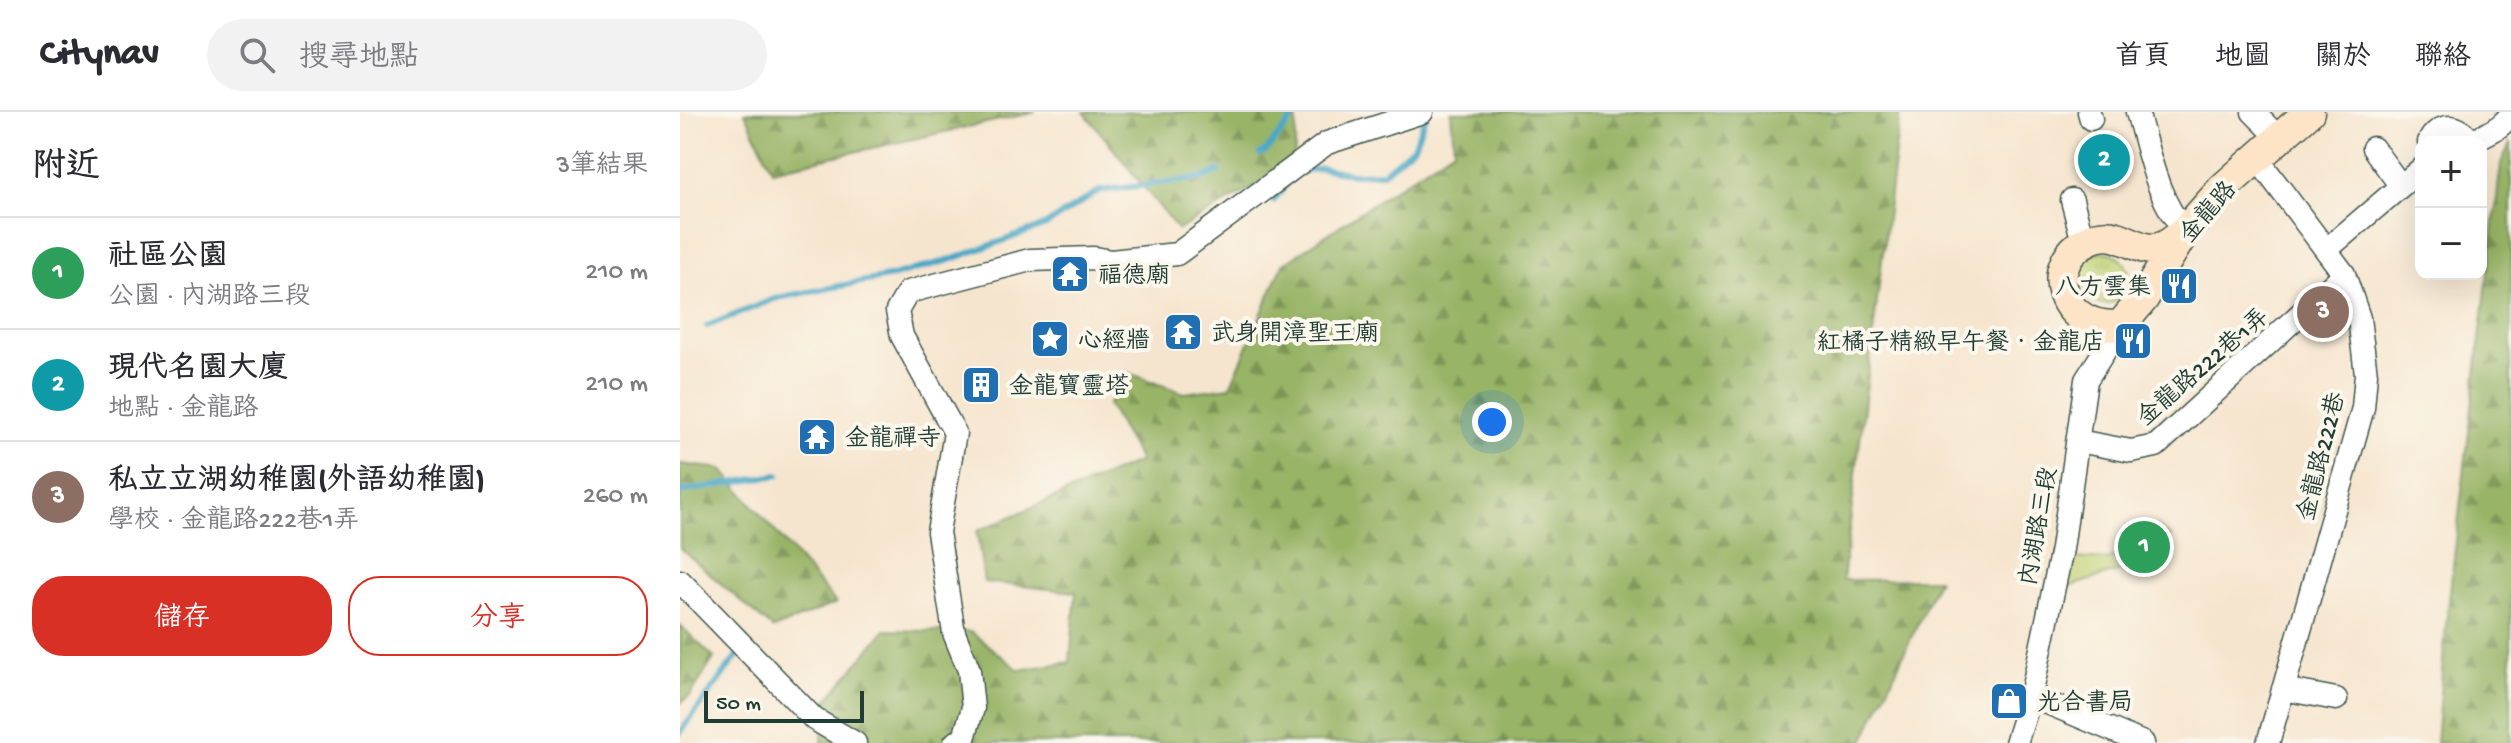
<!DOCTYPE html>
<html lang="zh-TW">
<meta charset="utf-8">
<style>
:root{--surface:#fff;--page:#f2f2f3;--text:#2b2b33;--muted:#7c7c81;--line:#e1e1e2;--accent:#d93025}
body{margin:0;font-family:"Gochi Hand","LXGW WenKai TC",sans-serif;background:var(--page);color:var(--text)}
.controls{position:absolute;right:24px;top:24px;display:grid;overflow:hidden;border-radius:16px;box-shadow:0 8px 32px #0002}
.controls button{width:72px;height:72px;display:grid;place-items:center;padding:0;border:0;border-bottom:2px solid var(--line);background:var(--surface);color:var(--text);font:40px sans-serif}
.scale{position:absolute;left:24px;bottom:20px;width:160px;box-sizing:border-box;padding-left:8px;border:4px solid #1f3d34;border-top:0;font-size:22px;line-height:28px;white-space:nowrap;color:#1f3d34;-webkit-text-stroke:6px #fbf7ec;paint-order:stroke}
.you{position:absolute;left:812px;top:310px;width:28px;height:28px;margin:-20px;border:6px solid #fff;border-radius:50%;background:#1a73e8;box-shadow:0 0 0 12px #1a73e833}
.badge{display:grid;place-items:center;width:52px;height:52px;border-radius:50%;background:var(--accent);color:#fff;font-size:26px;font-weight:700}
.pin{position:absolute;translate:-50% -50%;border:4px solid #fff;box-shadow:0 2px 8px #0006}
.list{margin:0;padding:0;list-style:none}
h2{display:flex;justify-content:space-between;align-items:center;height:104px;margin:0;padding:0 32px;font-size:34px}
h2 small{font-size:26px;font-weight:400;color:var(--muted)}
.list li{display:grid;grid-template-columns:52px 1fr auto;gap:24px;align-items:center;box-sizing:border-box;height:112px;padding:0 32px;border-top:2px solid var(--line)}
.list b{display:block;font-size:30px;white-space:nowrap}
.list p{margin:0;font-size:26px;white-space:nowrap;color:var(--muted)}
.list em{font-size:26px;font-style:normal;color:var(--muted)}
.actions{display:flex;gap:16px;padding:24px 32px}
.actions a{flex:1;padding:18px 0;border:2px solid var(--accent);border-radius:32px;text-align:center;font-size:28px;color:var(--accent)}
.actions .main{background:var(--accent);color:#fff}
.icon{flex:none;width:44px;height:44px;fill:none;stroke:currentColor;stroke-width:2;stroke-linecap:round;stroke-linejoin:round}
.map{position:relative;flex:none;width:1831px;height:631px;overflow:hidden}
header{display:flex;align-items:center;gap:48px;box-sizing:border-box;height:112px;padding:0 40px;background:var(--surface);border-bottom:2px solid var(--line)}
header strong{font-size:38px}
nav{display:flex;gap:44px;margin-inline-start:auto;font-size:28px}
.search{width:560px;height:72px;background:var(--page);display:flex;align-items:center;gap:20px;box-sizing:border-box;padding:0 28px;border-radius:44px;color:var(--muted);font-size:30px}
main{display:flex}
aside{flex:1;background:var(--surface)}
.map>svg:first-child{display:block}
</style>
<header>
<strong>Citynav</strong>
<div class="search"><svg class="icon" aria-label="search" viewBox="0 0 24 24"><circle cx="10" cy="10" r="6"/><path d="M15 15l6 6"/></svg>搜尋地點</div>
<nav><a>首頁</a><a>地圖</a><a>關於</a><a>聯絡</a></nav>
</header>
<main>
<aside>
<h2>附近<small>3筆結果</small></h2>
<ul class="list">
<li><span class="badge" style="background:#2e9e5b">1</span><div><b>社區公園</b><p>公園 · 內湖路三段</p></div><em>210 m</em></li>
<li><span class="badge" style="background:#0f9aa8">2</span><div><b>現代名園大廈</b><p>地點 · 金龍路</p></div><em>210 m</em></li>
<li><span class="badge" style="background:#8d6e63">3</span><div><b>私立立湖幼稚園(外語幼稚園)</b><p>學校 · 金龍路222巷1弄</p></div><em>260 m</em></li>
</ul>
<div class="actions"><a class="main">儲存</a><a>分享</a></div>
</aside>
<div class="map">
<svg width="1831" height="631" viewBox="0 0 1831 631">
<defs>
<pattern id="grass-tufts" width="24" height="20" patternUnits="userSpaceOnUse" patternTransform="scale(2)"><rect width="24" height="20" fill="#c0d275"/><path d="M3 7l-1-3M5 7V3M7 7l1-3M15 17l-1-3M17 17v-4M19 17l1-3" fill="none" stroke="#a5b566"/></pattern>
<pattern id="forest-firs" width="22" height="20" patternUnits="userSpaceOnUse" patternTransform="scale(2)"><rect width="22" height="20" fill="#98b466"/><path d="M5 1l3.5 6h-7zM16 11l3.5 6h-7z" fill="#7b9455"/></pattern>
</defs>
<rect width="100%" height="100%" fill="#fbf7ec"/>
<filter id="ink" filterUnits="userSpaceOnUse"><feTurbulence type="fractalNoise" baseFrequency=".0125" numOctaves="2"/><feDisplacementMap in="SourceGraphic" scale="16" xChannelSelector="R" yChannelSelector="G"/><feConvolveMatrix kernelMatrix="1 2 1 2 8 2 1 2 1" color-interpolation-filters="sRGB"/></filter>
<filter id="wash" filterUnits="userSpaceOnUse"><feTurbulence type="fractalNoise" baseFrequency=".006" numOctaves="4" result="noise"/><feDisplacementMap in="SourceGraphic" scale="32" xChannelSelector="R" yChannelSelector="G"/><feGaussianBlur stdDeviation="1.8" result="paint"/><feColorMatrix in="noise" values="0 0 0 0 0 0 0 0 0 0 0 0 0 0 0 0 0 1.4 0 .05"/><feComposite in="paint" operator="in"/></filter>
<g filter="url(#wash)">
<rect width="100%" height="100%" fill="#f6e5ce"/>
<path fill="url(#grass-tufts)" stroke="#708854" stroke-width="2" d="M1397 166a26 26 0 1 1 52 0a26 26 0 1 1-52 0Z"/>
<path fill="url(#forest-firs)" stroke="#5c784d" stroke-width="2" d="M65 0H356L92 58Z
M404 0H617L614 52 498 118Z
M771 0H1220L1163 468 1258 467 1183 631H142L143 593 205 518 291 520 339 558 390 550 396 480 304 470 297 419 460 349 428 293 446 260 504 281 550 275 603 152 774 37Z
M1831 30V631H1756L1766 513 1821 51Z
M0 352 42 357 156 491 93 517 0 436Z
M0 513 34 546 10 584 0 591Z"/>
<path fill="#c0d275" stroke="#708854" stroke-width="2" d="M1477 414 1491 425 1465 451 1381 477 1388 446 1428 448Z"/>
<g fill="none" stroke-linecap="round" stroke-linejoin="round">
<path stroke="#46a6c5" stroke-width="6" d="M580 42 586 39 618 0
M623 59 642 56 673 62 703 61 734 34 745 5
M593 89 606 73
M27 214 97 186 213 164 273 147 366 113 419 79 523 66 539 59
M0 380 98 363
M0 621 60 540"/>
</g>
</g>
<g filter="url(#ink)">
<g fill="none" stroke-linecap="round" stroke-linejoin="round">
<defs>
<path id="street" d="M1409 0 1411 7
M1457 0C1469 40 1477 88 1505 119
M1573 0 1599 26
M1749 30C1758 10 1781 10 1790 30
M1793 30C1808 19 1819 19 1831 2
M1693 36 1720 73
M1577 46 1664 162 1679 206 1686 262 1683 296 1588 631
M1392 88 1403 130
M1646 138 1741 57
M1398 329 1451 339 1476 334 1664 162
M0 469 134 607 175 631
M1603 577 1656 587
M1351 584 1463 631
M275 631 284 626 293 596 289 558 274 521 258 420 275 321 222 224 217 199 228 180 350 148 414 146 431 149 497 142 647 31 742 0
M1336 631 1351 584 1382 437 1406 268 1441 213"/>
<path id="secondary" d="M1505 119C1498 125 1488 134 1479 136 1454 142 1439 112 1408 128 1360 152 1381 221 1441 213L1463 187 1505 119 1544 75 1629 0"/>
</defs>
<use href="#street" stroke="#3f564b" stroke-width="25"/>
<use href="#secondary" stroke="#3f564b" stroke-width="33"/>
<use href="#street" stroke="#fff" stroke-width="22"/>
<use href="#secondary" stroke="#fee4c6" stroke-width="30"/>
</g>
</g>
<defs>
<symbol id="temple-square" viewBox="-11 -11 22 22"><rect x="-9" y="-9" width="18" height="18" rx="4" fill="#1f6fb2" stroke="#fbf7ec"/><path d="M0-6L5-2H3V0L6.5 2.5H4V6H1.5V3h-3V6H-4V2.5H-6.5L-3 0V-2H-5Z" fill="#fff"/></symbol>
<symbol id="restaurant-square" viewBox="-11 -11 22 22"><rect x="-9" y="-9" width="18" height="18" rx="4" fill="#1f6fb2" stroke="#fbf7ec"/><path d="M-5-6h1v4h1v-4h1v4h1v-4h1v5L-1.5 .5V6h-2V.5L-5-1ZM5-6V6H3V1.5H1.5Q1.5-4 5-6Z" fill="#fff"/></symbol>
<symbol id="sight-square" viewBox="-11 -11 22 22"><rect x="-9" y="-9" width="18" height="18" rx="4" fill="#1f6fb2" stroke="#fbf7ec"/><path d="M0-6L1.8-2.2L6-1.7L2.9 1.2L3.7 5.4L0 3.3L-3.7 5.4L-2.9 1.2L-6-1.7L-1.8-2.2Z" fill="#fff"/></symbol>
<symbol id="building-square" viewBox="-11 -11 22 22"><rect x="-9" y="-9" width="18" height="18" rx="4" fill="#1f6fb2" stroke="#fbf7ec"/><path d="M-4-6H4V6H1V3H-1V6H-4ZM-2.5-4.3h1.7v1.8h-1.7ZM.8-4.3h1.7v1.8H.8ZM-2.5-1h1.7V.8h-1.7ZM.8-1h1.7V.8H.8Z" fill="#fff"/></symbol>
<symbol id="shop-square" viewBox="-11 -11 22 22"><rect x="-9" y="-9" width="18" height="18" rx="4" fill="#1f6fb2" stroke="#fbf7ec"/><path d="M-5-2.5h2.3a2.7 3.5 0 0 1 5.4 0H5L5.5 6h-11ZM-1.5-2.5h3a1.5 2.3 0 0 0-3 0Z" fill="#fff"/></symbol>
</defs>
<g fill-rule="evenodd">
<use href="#temple-square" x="368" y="140" width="44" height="44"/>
<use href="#restaurant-square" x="1477" y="152" width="44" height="44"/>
<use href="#temple-square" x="481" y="198" width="44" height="44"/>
<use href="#sight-square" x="348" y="205" width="44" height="44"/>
<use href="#restaurant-square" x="1431" y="207" width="44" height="44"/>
<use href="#building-square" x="279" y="251" width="44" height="44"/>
<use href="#temple-square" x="115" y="303" width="44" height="44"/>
<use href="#shop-square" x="1307" y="567" width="44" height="44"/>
</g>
<g text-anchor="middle" stroke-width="8" stroke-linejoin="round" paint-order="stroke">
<g font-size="24" fill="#1f3d34" stroke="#fbf7ec">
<text transform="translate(1527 99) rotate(-49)" y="8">金龍路</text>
<text transform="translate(1522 254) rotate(-41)" y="8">金龍路222巷1弄</text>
<text transform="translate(1640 344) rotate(-76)" y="8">金龍路222巷</text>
<text transform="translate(1357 414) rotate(-80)" y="8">內湖路三段</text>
</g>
<g font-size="24" fill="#1f3d34" stroke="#fbf7ec" text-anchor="start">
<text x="418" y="170">福德廟</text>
<text x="1471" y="182" text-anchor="end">八方雲集</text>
<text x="531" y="228">武身開漳聖王廟</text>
<text x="398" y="235">心經牆</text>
<text x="1425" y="237" text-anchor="end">紅橘子精緻早午餐．金龍店</text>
<text x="329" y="281">金龍寶靈塔</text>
<text x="165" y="333">金龍禪寺</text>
<text x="1357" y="597">光合書局</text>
</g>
</g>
</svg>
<div class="controls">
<button>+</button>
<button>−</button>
</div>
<div class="scale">50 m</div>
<div class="you"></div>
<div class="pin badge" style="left:1464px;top:435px;background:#2e9e5b">1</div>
<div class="pin badge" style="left:1424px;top:48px;background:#0f9aa8">2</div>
<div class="pin badge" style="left:1643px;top:200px;background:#8d6e63">3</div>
</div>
</main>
